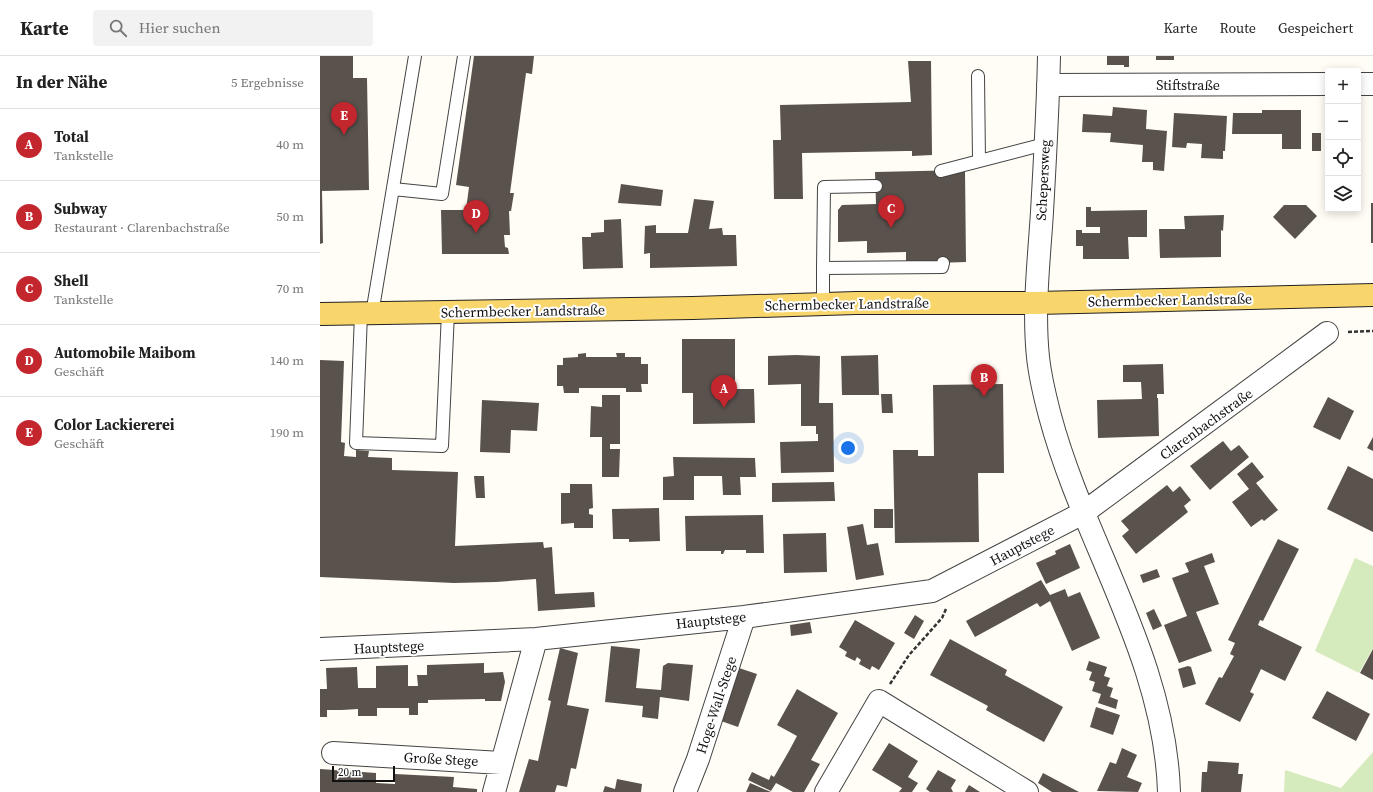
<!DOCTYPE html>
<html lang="de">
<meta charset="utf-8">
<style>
:root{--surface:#fff;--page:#f2f2f2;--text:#222;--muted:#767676;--line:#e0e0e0;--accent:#c4262e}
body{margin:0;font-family:"Source Serif 4",serif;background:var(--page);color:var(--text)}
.controls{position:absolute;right:12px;top:12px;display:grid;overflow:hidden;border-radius:4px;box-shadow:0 2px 10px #0003}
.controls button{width:36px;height:36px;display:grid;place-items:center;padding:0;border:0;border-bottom:1px solid var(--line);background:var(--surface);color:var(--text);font:20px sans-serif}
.scale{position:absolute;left:12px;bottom:10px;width:63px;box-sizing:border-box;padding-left:4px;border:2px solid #111;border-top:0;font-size:11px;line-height:14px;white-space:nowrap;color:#111;-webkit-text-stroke:3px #fff;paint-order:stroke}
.you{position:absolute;left:528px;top:392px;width:14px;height:14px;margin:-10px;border:3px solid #fff;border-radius:50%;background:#1a73e8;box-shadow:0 0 0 6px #1a73e833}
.badge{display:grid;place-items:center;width:26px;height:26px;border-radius:50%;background:var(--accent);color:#fff;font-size:13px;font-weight:700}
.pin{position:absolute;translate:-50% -33px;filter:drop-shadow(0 1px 2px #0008)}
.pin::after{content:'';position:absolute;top:21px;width:14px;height:12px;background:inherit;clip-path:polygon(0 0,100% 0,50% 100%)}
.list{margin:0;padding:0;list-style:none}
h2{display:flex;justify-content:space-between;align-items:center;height:52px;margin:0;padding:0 16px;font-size:17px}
h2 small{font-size:13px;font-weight:400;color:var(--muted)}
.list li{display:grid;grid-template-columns:26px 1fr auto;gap:12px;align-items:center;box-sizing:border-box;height:72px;padding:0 16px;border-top:1px solid var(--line)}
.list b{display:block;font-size:15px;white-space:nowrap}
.list p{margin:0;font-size:13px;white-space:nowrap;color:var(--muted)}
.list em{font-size:13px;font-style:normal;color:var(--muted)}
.icon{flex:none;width:22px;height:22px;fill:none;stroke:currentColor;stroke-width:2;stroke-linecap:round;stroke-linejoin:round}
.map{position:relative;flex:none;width:1053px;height:736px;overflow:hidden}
header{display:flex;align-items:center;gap:24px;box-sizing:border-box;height:56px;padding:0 20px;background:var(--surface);border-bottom:1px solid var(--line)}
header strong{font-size:19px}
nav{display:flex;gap:22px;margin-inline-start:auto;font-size:14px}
.search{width:280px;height:36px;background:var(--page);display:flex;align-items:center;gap:10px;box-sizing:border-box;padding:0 14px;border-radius:4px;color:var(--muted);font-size:15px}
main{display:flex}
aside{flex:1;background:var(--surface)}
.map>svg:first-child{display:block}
</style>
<header>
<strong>Karte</strong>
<div class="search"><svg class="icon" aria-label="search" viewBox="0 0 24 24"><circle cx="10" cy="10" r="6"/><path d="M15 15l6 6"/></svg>Hier suchen</div>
<nav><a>Karte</a><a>Route</a><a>Gespeichert</a></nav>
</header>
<main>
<aside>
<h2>In der Nähe<small>5 Ergebnisse</small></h2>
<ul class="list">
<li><span class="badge">A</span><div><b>Total</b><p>Tankstelle</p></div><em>40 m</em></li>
<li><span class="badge">B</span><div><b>Subway</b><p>Restaurant · Clarenbachstraße</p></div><em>50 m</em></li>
<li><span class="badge">C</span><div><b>Shell</b><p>Tankstelle</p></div><em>70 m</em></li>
<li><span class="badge">D</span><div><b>Automobile Maibom</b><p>Geschäft</p></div><em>140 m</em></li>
<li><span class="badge">E</span><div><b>Color Lackiererei</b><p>Geschäft</p></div><em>190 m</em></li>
</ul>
</aside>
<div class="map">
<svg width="1053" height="736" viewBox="0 0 1053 736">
<rect width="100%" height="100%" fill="#fffdf5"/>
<path fill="#d5ebbd" d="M1035 502 1053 510V592L1039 617 995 595Z
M1053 696V736H964L965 714 1021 732Z"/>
<path fill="#5a524d" d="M0 0H33V22H47L49 134 2 135 3 187 0 188Z
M154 0H214L212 18 206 17 190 137H194L191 155H189L190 179H184L185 191 188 192 189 198H122L121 154H146L149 131 136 129Z
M787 0H809V11H804V9H787Z
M836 0H854V4H836Z
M588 5H611L612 99 592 100V95H587L482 97 483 143H454L453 84H461L460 49 591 46Z
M793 51 827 54 826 73 847 75 844 115 833 114V106H822L823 89 790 86 791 77 762 76 763 58 792 60Z
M942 54H981V93H962V78H912L913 57H942Z
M1005 54H1008V86H1005Z
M1038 54H1040L1041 86H1038Z
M854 57 907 60 905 95H903V103L881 102 882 88 867 87 866 92 852 91Z
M992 77H1001V95H992Z
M645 114 646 206 586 208V196L547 197V185L518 186V154L522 149 556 148 555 116Z
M301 128 343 134 341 150 298 147Z
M374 143 394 145 389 173 402 172 403 179H416L417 210 330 212V197L324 198 325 170 336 169V177H368Z
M1051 147H1053V187H1051Z
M964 149H986L997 160 975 183 953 161Z
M766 151H771V155L827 154V181H808L809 203H763V190H756V174H762V177H780V171H766Z
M904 159 903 175 901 174V201L840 202 839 173H865L864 160Z
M301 163 303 212 263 213 262 181H271V177L284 176V164Z
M362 283H415V333H434L435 367 373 368V337H362Z
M266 297V301H297L296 297H305V301H321V308H328V328H321L322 336H306V332H259V337H244L243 330H237V309H243V302L258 301V298Z
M476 299 500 300 499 347H513L514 416 461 417 460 386 498 385V378H496V370H481V328L448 329V300Z
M558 299 559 339H522L521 300Z
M0 304 24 305 21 386 25 387 24 400 36 401V394L49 395 48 401 72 402V414L138 416 135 490 223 486 224 492 232 491 235 538 274 536 275 551 218 555 216 523 176 526 134 527 0 521Z
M843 308 844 338H837V342H838L839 380 778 382 777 344 822 343 821 326H803V309Z
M683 328 684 417H658L659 486 575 487 573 394H598V400H614L613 329Z
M561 338H572L573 357H562Z
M282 339H300V388H290V393H300L299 421H282V381H270L271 350 282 351Z
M1008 341 1034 355 1020 384 993 371Z
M162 344 219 347 217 375 191 374 190 397 160 396Z
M1053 381V395L1047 392Z
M903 385 911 395 919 389 929 401 890 434 870 410Z
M353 401 435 402 436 421H420L421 439H403L402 420H374V444H343V421L354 420Z
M932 406 944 421 936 427 958 454 944 465 942 463 931 471 912 446 929 433 917 418Z
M1028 410 1053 423V476L1007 453Z
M154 420H164L165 442H156Z
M514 426 515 445 452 446V427Z
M250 428H272L273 452 269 453V458L273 459V472H254V467L241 468V437H250Z
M847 429 853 436 860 430 871 444 864 450 868 456 816 498 802 480 809 474 801 465Z
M339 452 340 485 309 486V483H293L292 453Z
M554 453H573V472H554Z
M443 459 444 497H426V494H405L403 498H401V495H366L365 460Z
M543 468 547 489 558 487 564 519 536 524 527 471Z
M506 477 507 516 464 517 463 478Z
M958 483 979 493 943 565 940 564 938 569 982 591 965 625 941 613 930 636 934 638 920 666 885 648 899 621 902 622 914 600 910 598 915 587 908 584Z
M750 488 760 512 726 528 716 507 736 498 735 495Z
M892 497 895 506 884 510 899 548 876 556 892 595 859 607 844 569 867 560 852 522 869 516 865 507Z
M837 513 840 521 823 527 820 519Z
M721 524 730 539 745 533 748 541 760 536 780 582 752 595 730 545 720 551 717 547 655 581 646 565Z
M834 553 842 570 833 574 826 557Z
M595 559 604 565 594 583 584 577Z
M535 564 575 587 559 614 552 610 550 614 539 608 541 604 537 601 535 605 525 600 527 596 519 591Z
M490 566 492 577 471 580 470 569Z
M630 583 687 614 685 619 743 651 724 686 666 654 668 650 610 619Z
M291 590 320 593 316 632 341 634 343 610 348 607 373 609 369 645 340 641 338 663 322 661 323 650 285 646Z
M240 592 258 597 247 649 269 653 256 713 251 712 247 731 237 729 235 736H199L209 703 218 705 231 645 228 644Z
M1053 593V624L1040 617Z
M769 605 787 611 784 620 790 622 787 630 793 632 790 641 798 644 796 653 778 647 781 638 772 635 775 626 769 624 772 616 766 614Z
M164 607V617L183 616 185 626 181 645H165V643L108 644V647H98V659H89V652H57V660H38V653L22 654H7V661H0V633H7L6 612 37 611 38 632H56V610L88 609V630H98L97 619H107V609Z
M868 610 871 611 876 628 863 632 858 613Z
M419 612 437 618 418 671 401 665Z
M477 633 518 657 491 704 500 708 484 736H473L456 727 451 735 428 724 432 716 449 724 451 719 454 721 469 695 477 680 457 669Z
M1007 635 1050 658 1036 685 992 662Z
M776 651 800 659 793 679 770 671Z
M569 687 598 705 588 721 598 727 592 736H579L582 732 552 714Z
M802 692 817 699 807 721 822 727 818 736 777 735 790 706 796 708Z
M888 705 919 707 918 718H923L921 736H881L882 716H887Z
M0 713 56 717V727L75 728V718L134 721 133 731 157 733V736H0Z
M618 714 636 724 631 732 633 736H610L606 733Z
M723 717 759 736H732L718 727Z
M297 723 322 728 321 736H283L285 730 295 733Z
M430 727 451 736H426Z
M649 729 660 736H645Z"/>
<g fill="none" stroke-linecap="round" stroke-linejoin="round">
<defs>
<path id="lane" d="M658 20 659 105
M621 115 725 88
M73 133 122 138 144 0
M503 212 504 131 556 130
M503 248V212L622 211 623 207
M41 258 36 387 122 390 128 256
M52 258 95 0"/>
<path id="street" d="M729 0C728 52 725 104 722 156 719 204 713 253 718 301 720 320 725 341 730 360 764 487 845 601 849 736
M1038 28H1053
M728 29 1008 28
M0 593 216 583 424 561 612 535 763 457 1007 277
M13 697 181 707
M174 736 216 583
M365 736 378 703 424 561
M506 736 559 645 707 736"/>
<path id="primary" d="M0 258 373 252 536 247H716L1053 239"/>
</defs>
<use href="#lane" stroke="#444" stroke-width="14"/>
<use href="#street" stroke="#444" stroke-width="24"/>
<use href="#primary" stroke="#222" stroke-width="24"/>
<path stroke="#333" stroke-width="2.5" stroke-dasharray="4 2" stroke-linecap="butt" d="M1028 276 1053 275
M570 628 589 599 622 562 626 553"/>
<use href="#lane" stroke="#fff" stroke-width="12"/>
<use href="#street" stroke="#fff" stroke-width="22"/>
<use href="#primary" stroke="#f9d66b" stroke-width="22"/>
</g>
<g text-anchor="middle" stroke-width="4" stroke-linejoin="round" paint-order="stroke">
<g font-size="14" fill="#111" stroke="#fff">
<text x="868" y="34">Stiftstraße</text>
<text transform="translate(723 124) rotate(-87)" y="5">Schepersweg</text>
<text transform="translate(850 244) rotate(-1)" y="5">Schermbecker Landstraße</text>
<text transform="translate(527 248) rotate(-1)" y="5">Schermbecker Landstraße</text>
<text transform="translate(203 255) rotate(-1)" y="5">Schermbecker Landstraße</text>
<text transform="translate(886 368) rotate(-36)" y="5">Clarenbachstraße</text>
<text transform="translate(702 489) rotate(-28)" y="5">Hauptstege</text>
<text transform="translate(391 564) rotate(-6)" y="5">Hauptstege</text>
<text transform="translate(69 591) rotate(-3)" y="5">Hauptstege</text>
<text transform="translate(396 649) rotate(-72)" y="5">Hoge-Wall-Stege</text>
<text transform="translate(121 703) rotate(3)" y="5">Große Stege</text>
</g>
</g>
</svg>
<div class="controls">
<button>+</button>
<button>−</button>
<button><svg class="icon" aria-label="locate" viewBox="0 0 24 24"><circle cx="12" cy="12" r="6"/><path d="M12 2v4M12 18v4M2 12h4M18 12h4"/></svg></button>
<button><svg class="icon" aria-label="layers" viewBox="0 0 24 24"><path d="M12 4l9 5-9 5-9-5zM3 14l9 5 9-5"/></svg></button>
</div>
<div class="scale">20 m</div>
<div class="you"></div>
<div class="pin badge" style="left:404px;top:352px">A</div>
<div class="pin badge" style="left:664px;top:341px">B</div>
<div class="pin badge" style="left:571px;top:172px">C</div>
<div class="pin badge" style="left:156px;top:177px">D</div>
<div class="pin badge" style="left:24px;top:79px">E</div>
</div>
</main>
